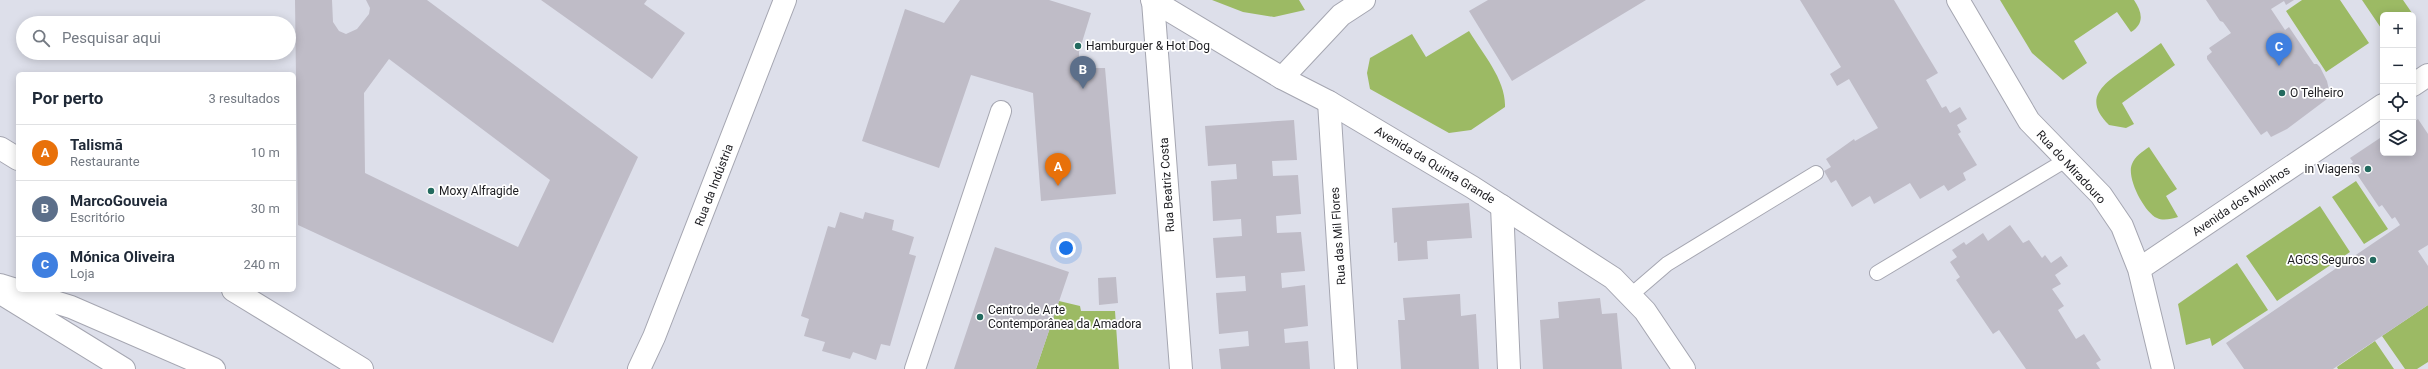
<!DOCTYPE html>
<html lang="pt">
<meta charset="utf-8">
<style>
:root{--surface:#fff;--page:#f6f6f7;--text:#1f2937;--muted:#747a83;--line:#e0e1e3;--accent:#0b8043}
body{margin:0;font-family:Roboto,sans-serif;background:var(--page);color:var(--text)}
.controls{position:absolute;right:12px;top:12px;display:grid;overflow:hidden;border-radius:6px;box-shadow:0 2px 10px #0003}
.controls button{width:36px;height:36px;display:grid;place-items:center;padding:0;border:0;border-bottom:1px solid var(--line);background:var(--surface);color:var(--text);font:20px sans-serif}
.you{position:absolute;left:1066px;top:248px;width:14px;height:14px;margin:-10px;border:3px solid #fff;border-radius:50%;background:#1a73e8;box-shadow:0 0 0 6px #1a73e833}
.badge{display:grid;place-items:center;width:26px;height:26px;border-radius:50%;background:var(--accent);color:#fff;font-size:13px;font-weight:700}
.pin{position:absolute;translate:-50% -33px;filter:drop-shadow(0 1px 2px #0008)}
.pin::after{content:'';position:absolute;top:21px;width:14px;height:12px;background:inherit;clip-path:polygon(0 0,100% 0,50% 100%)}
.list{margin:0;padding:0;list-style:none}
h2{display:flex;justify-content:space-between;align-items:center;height:52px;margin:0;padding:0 16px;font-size:17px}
h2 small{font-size:13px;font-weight:400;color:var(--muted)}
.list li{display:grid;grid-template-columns:26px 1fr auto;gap:12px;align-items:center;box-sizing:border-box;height:56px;padding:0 16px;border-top:1px solid var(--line)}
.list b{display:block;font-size:15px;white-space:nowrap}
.list p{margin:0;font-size:13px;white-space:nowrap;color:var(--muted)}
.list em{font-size:13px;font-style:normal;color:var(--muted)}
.icon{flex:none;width:22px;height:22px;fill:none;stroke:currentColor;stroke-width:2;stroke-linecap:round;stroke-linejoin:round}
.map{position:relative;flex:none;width:2428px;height:369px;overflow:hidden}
.search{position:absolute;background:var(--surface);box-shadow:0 2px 10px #0003;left:16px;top:16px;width:280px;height:44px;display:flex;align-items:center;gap:10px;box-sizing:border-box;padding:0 14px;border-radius:22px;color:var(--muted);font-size:15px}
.panel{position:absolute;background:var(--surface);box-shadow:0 2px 10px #0003;left:16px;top:72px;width:280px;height:220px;border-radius:6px}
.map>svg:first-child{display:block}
</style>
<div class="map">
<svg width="2428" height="369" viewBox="0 0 2428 369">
<rect width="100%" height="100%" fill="#dddfea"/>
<path fill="#9cba64" d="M1212 0H1299L1305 10 1274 17 1243 12Z
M2000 0H2134C2142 12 2145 23 2131 32L2117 12 2074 41 2087 63 2063 80 2032 53Z
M2302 0H2340L2369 43 2326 72 2286 11Z
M2362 0H2403L2412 13 2383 15V31Z
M1469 31C1483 54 1506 80 1505 107L1471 130 1449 133 1370 89 1367 73 1370 58 1412 34 1426 57Z
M2161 43 2175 65 2122 103 2134 124 2126 128 2109 125C2082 99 2103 84 2126 68 2137 60 2149 52 2161 43Z
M2149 147 2177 189 2166 196 2178 217C2171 219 2163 221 2157 218 2144 212 2126 177 2132 164 2135 156 2142 152 2149 147Z
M2356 181 2388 229 2364 244 2332 197Z
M2320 206 2350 252 2277 301 2246 256Z
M2237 263 2268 310 2212 346 2210 338 2186 345 2178 304Z
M1059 301 1080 306 1081 311H1115L1119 369H1036Z
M2428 305V362L2417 369H2405L2382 336Z
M2375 341 2394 369H2338L2337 367Z"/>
<path fill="#bfbcc7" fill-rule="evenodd" d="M295 0H332L333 22 339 31 346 34 357 29 369 14 370 8 366 0H427L638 157 553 343 298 225ZM389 59 550 180 518 247 365 173 364 93Z
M541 0H647L644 4 685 33 652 79Z
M960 0H1049L1091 13 1079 52V68H1105L1116 194 1041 201 1033 93 971 75 939 168 862 141 905 9 944 23Z
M1488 0H1646L1512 81 1469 11Z
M1800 0H1894L1938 73 1926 80 1942 108 1946 106 1950 113 1960 107 1967 119 1957 125 1961 132 1958 134 1977 165 1963 173 1966 180 1948 191 1944 185 1920 199 1910 183 1874 204 1870 196 1852 207 1836 180 1831 183 1824 171 1831 167 1826 159 1854 139 1855 141 1878 128 1849 79 1837 86 1830 74 1841 67Z
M2206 0H2294L2286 5 2284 1 2271 9 2285 30 2289 27 2314 64H2317L2320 67 2327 81 2329 90 2323 93 2327 99 2287 129 2271 137 2267 131 2261 135 2207 59V56L2212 52 2209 48 2231 33 2223 22 2220 21Z
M2413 117 2415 121 2418 119 2428 134V245L2418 251 2428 266V305L2333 369H2244L2226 343 2400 225 2395 217 2392 219 2382 205 2379 207 2350 164 2353 162 2350 158 2383 136V153H2413Z
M1294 120 1297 160 1272 161 1273 176 1298 175 1301 214 1276 216 1277 233 1301 232 1305 271 1281 273 1282 288 1305 285 1308 326 1284 329 1285 343 1308 341 1310 369H1221L1219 349 1249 346 1248 331 1219 334 1216 293 1246 291 1245 276 1216 278 1213 238 1242 236 1241 219 1213 221 1211 181 1237 179 1236 164 1208 166 1205 126Z
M1469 203 1472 238 1427 241 1428 259 1398 261 1397 242 1394 243 1392 208Z
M840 212 863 219 865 212 894 220 892 230 914 237 909 254 916 256 890 346 881 344 876 360 853 352 850 359 822 351 825 342 804 336 809 319 801 316 828 226 835 228Z
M2010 225 2023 243 2029 240 2042 258 2045 255 2051 263 2061 256 2068 266 2055 275 2061 284 2052 289 2064 306 2058 310 2076 339 2084 334 2101 360 2096 363 2100 369H2026L1999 330 1993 334 1956 280 1960 277 1950 262 1957 257 1952 250 1964 242 1966 245 1983 233 1988 241Z
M995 247 1069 272 1036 369H954Z
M1116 277 1118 303 1099 305 1098 278Z
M1460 294 1461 316 1476 314 1479 369H1401L1398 320H1405L1403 298Z
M1600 298 1602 314 1617 313 1622 369H1543L1540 320 1559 318 1558 302Z"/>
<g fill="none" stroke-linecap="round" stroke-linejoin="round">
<defs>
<path id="service" d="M1877 273 2066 160
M1631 295 1667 264 1816 173"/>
<path id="pedestrian" d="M915 369 1001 111"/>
<path id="minor" d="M1958 0 2029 121 2101 195 2122 226 2139 269 2163 369
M1153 1 1181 369
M1282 78 1341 15 1364 0
M2413 85 2428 75
M1329 102 1346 369
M1502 206 1509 369
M2139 269 2383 105"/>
<path id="tertiary" d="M1152 0 1282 78 1329 102 1472 187 1613 278 1645 311 1684 369
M0 148 18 159
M233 290 362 369
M639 369 654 337 785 0"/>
<path id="trunk" d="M0 285 71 307 214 369
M4 295 124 369"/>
</defs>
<use href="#service" stroke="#a5a6b1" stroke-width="16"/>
<use href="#pedestrian" stroke="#a5a6b1" stroke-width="22"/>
<use href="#minor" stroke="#a5a6b1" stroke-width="24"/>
<use href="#tertiary" stroke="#a5a6b1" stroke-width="24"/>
<use href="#trunk" stroke="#a5a6b1" stroke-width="24"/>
<use href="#service" stroke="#fff" stroke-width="14"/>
<use href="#pedestrian" stroke="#fff" stroke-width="20"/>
<use href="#minor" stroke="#fff" stroke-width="22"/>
<use href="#tertiary" stroke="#fff" stroke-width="22"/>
<use href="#trunk" stroke="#fff" stroke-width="22"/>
</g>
<g fill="#236a5f" stroke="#fff" stroke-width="1.5">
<circle cx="1078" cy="46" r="4"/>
<circle cx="2282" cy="93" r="4"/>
<circle cx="2368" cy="169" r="4"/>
<circle cx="431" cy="191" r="4"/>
<circle cx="2373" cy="260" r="4"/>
<circle cx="980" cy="317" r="4"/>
</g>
<g text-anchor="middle" stroke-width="3.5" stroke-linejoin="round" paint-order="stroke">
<g font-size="12" fill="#1c1c20" stroke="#fff" text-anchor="start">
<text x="1086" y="50">Hamburguer &amp; Hot Dog</text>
<text x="2290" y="97">O Telheiro</text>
<text x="2360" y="173" text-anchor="end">in Viagens</text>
<text x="439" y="195">Moxy Alfragide</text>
<text x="2365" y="264" text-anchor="end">AGCS Seguros</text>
<text x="988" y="314">Centro de Arte<tspan x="988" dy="14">Contemporânea da Amadora</tspan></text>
</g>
<g font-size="12" fill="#1c1c20" stroke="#fff">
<text transform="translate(1435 165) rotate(31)" y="4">Avenida da Quinta Grande</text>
<text transform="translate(2071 167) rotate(47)" y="4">Rua do Miradouro</text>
<text transform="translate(714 185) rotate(-69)" y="4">Rua da Indústria</text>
<text transform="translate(1167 185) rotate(-94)" y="4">Rua Beatriz Costa</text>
<text transform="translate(2241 201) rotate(-34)" y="4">Avenida dos Moinhos</text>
<text transform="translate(1338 236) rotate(-94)" y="4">Rua das Mil Flores</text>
</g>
</g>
</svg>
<div class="controls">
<button>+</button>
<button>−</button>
<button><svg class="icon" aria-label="locate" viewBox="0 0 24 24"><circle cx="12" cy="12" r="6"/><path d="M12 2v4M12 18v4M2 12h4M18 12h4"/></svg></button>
<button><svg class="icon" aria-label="layers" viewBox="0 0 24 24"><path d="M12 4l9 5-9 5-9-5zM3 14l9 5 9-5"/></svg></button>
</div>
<div class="you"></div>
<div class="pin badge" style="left:1058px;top:186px;background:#e8710a">A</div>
<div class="pin badge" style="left:1083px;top:89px;background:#5c6f8a">B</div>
<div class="pin badge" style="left:2279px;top:66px;background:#3f7fe0">C</div>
<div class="search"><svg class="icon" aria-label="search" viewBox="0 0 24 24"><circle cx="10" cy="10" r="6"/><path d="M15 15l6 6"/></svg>Pesquisar aqui</div>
<section class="panel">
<h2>Por perto<small>3 resultados</small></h2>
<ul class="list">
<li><span class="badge" style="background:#e8710a">A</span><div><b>Talismã</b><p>Restaurante</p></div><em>10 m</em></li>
<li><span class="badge" style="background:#5c6f8a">B</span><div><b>MarcoGouveia</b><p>Escritório</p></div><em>30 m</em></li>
<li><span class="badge" style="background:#3f7fe0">C</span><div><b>Mónica Oliveira</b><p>Loja</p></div><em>240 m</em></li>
</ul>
</section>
</div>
